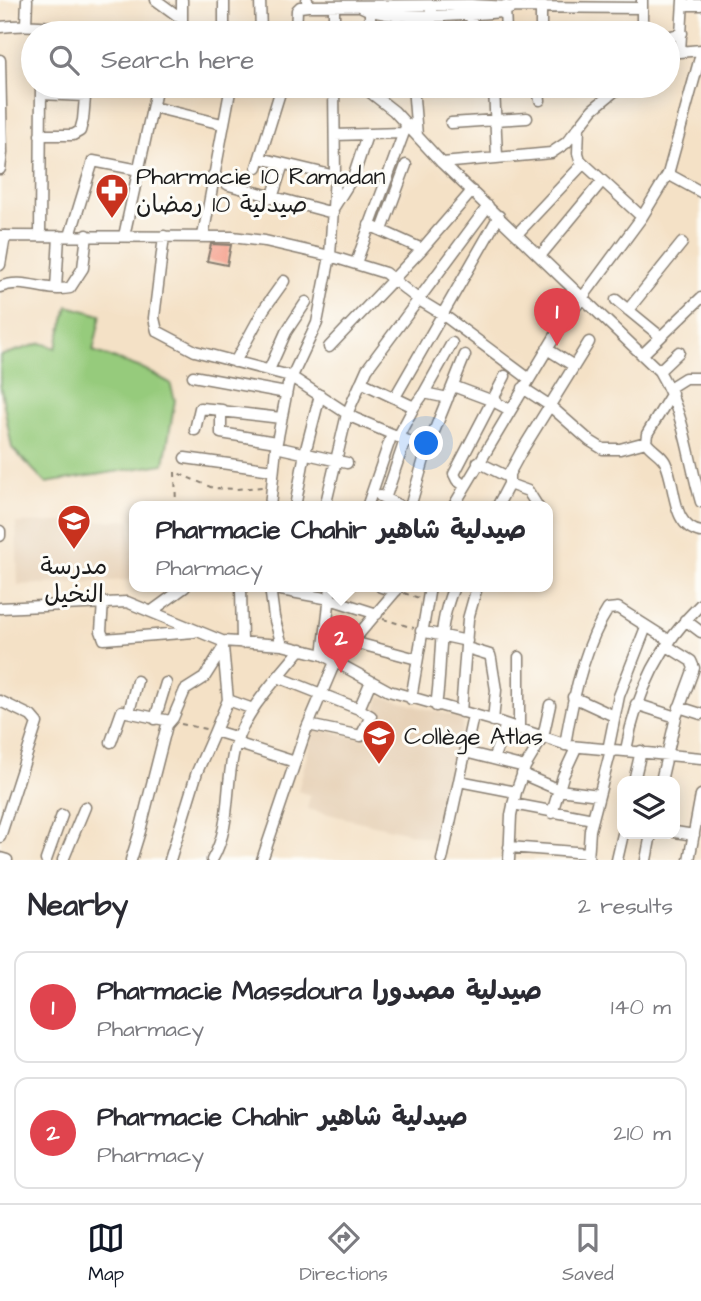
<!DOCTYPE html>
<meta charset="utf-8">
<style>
:root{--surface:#fff;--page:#f2f2f3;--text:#2b2b33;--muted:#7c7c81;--line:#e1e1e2;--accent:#111827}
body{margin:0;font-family:"Architects Daughter","Playpen Sans Arabic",sans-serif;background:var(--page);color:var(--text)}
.controls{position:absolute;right:21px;bottom:21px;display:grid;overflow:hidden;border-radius:14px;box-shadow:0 4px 18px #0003}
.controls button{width:63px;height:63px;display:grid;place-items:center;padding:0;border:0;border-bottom:2px solid var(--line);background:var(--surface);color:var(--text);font:35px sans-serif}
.you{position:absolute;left:427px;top:444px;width:24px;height:24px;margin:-18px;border:5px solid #fff;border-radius:50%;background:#1a73e8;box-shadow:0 0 0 10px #1a73e833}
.badge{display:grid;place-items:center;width:46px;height:46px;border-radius:50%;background:var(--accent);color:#fff;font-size:23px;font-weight:700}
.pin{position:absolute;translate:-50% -58px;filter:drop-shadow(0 2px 4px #0008)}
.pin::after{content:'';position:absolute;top:37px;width:24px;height:21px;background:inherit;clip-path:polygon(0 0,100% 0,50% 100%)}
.popup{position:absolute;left:129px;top:501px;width:424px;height:91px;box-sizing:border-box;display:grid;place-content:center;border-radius:14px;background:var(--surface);filter:drop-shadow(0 2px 5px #0005);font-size:23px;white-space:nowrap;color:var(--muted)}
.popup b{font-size:26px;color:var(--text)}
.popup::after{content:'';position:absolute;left:50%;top:100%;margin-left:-14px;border:14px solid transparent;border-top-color:var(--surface)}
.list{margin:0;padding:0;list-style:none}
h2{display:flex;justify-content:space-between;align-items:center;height:91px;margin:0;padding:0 28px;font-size:30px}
h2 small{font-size:23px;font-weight:400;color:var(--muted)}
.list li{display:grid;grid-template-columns:46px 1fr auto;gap:21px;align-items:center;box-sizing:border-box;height:112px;margin:0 14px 14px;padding:0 14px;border:2px solid var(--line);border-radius:14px}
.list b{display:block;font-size:26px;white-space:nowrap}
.list p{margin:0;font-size:23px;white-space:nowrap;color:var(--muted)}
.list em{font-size:23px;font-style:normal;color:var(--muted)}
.icon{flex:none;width:38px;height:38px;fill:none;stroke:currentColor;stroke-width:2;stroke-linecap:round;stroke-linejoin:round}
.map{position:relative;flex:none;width:701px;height:860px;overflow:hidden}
.search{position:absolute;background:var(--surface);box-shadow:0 4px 18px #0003;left:21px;right:21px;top:21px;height:77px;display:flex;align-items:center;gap:18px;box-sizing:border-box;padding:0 24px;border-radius:38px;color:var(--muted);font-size:26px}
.sheet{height:343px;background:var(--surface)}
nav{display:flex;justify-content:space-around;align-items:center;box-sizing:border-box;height:98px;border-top:2px solid var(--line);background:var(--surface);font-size:19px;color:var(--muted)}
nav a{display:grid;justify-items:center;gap:4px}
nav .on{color:var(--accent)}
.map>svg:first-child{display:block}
</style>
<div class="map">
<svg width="701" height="860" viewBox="0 0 701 860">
<rect width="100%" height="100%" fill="#fdfcf7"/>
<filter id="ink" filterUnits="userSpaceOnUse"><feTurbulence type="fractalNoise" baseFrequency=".0143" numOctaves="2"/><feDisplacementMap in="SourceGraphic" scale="14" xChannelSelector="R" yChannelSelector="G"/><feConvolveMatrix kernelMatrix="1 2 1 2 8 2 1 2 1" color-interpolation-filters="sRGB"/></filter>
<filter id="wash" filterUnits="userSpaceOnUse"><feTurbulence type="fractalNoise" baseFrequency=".00686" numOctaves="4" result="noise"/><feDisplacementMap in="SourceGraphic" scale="28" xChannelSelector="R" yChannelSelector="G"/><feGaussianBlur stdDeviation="1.57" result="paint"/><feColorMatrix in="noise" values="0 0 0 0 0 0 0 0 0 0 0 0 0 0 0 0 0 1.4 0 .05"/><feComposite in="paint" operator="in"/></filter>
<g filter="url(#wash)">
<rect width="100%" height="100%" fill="#f4e1c6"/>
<path fill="#e6d0b5" d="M130 520 133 580 18 585 16 523Z
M380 696 464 719 438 840 307 809 310 795 298 791 314 727 368 740Z"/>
<path fill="#96cb7c" stroke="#59744c" stroke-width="2" d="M68 306 101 315 93 351 144 369 170 383 175 400 164 464 46 483 12 448 0 384V356L41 343 56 348Z"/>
<g id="blocks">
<path fill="#f5a18e" d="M211 244 231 245 227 265 207 261Z"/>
</g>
</g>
<g filter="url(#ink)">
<use href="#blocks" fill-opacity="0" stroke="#887e71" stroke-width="2"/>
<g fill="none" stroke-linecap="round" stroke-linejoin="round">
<defs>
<path id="minor" d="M156 0 182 19
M224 0V33
M260 0 261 33
M307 0 308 6 471 5 511 7
M642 0V33
M683 5H701
M505 6 506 33
M334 7V33
M362 7C390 22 468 15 501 12 507 11 510 7 516 7L517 0
M516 7 642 8
M541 8V33
M26 24 27 0
M0 27C30 23 57 27 86 33
M182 33V0
M296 33 297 10 300 7 308 6
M370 33V6
M396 33 397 15
M431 33V10
M471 33 472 13
M668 37 682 33
M680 52 683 0
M668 53 701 50
M0 60 2 153 0 169
M362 86 394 111 442 163 659 371C686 417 687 454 701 502
M413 86 417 136
M494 86 497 157
M537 86 540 100
M621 86 593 109 579 127 578 153 580 160 642 217
M41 94 85 96
M153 107 222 124
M451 123 527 118
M40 135H73L80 131 83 120 86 86
M335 135 402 133
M260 158 335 176
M442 163 551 153 566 143 579 127
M257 167 282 86
M668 174 701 192
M213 175 229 185 333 213
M272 198 283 164
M334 207 354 175 367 135
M369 225 422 249
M382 230 406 165
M517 234 583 164
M0 236 232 237 265 241 330 256 385 273 419 300 442 314 528 378
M40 236 41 86
M70 236 93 161 139 170
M124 236 157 86
M164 236 154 318 157 331 195 351 290 376 354 418 413 443
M203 236 231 86
M540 256 602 181
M356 263 407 124
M0 265 5 236
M0 287C23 277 47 293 70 288L83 268 87 235
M56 289 59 236
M616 300 660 336
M628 310 682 243
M329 347 422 249 472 191
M547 349 574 366
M642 355 701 298
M235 362 264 309 284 281
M269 370 286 332 306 302
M659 371 679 352
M193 376 286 393
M361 382 414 407 398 437
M453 386 493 401 510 410
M523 388 549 405 590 441 603 449H620L646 442
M669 388 685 378H701
M424 393 448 398
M672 393 647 434 646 442C651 450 661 454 665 462 677 486 670 526 701 532
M395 397 499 216
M414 407 424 393 452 343
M195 430 200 408 222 410
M276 442 221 433V411L281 418
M276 447 347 463
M185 458 272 470
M478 462 508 477
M509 484 528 491 538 507
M465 486 457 480 454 474 505 376
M380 496 402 507
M385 499 405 440
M270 507 276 447 288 385 317 323 330 256 335 176 334 86
M295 507 305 453 320 395
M325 507 347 414 367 369 488 206
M367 507 392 434
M410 507 427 449 465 355
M453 507 560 328 642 217 668 174 701 54
M497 507 509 484V474L521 452 589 342
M0 531V536
M241 587 242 643
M270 587 274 617 282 645
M381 587 396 591
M270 588 330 599 377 614
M103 602 101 631 104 639 194 632
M0 608 127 602 222 641 282 645 323 655 389 691 499 722 570 746 701 758
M152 611 185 587
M685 620 701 632
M421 631 467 641
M353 642 417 659
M223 647 228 700 253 709
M467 648 490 655 491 659 496 690 493 721
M323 655 331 587
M519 657V729
M278 677 359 709 371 716 361 736 308 725
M573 697 614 716
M411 699 430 587
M228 700 215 731 238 738
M0 701 31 716 37 723 0 837
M636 704 676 717
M436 706C443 663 436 627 454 587
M679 707 701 714
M359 709 371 681
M129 712 137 681
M461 712 468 619 477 587
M155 719 166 683
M111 742 122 711 170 721
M236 743 295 762
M565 745C572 701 584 646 608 609L618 608 670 641
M608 750 619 696 646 627
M626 750C636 694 660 644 701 604
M465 752 525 767
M493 759 506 725
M522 774 559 790 599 795
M459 781 516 792
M634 781 641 751
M661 781 676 717 694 668 691 661 667 646
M513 804 593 819
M552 813 563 776 576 748
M675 832 694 835
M509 847 588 853
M0 858 7 860
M46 860 62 815
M63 860 85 807
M131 860 140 831 167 725 173 718 185 690 204 678 223 648
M170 860 197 772 215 731
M212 860C233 824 224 781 236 743 247 708 279 677 301 649
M262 860 306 730 335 662 399 587
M442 860 473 716
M509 860 511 815 516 792 525 767 543 737 550 705
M588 860 590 830 611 750
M617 860 623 834
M646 860 651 834
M689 860 701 795"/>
</defs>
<use href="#minor" stroke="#887e71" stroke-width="13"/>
<path stroke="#887e71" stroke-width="2" stroke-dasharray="5 5" stroke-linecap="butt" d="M176 507 175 472 213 488 236 489 262 487
M404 593 419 598
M383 619 414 628
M181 724 206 729"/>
<use href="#minor" stroke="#fff" stroke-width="10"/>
</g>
</g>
<defs>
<symbol id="pharmacy-pin" viewBox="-11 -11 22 30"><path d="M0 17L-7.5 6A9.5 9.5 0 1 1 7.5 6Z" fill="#c8321e" stroke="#fdfcf7"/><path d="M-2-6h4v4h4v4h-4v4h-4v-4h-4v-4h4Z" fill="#fff"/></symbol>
<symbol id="school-pin" viewBox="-11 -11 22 30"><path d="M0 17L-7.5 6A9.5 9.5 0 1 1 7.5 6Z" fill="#c8321e" stroke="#fdfcf7"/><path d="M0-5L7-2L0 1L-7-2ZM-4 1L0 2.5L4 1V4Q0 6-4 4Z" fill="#fff"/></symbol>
</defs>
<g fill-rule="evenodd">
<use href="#pharmacy-pin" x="93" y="171" width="38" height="52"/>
<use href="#school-pin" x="55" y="502" width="38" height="52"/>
<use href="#school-pin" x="360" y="717" width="38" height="52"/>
</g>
<g text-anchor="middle" stroke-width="6" stroke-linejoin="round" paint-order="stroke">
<g font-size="24" fill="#1c1c1c" stroke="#fdfcf7" text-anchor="start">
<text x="136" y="184">Pharmacie 10 Ramadan<tspan x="136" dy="28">صيدلية 10 رمضان</tspan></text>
<text x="74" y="574" text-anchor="middle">مدرسة<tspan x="74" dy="28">النخيل</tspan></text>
<text x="404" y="744">Collège Atlas</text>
</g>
</g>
</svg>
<div class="controls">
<button><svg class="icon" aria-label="layers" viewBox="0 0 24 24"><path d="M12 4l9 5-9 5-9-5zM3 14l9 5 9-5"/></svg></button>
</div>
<div class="you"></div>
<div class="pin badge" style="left:557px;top:346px;background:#e0444e">1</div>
<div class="pin badge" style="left:341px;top:673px;background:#e0444e">2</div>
<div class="popup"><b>Pharmacie Chahir صيدلية شاهير</b>Pharmacy</div>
<div class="search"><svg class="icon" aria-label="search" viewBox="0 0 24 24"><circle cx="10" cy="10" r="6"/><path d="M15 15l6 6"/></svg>Search here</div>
</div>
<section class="sheet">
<h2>Nearby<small>2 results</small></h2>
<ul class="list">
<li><span class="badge" style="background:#e0444e">1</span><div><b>Pharmacie Massdoura صيدلية مصدورا</b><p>Pharmacy</p></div><em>140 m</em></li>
<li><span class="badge" style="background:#e0444e">2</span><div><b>Pharmacie Chahir صيدلية شاهير</b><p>Pharmacy</p></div><em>210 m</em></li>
</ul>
</section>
<nav>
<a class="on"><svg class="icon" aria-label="map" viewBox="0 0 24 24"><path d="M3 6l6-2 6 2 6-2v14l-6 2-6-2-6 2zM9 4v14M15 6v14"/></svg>Map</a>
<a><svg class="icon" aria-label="directions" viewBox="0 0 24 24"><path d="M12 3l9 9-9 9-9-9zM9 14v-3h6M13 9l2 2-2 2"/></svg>Directions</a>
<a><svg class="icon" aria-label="saved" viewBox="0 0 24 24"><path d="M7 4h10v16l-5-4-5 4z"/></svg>Saved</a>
</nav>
